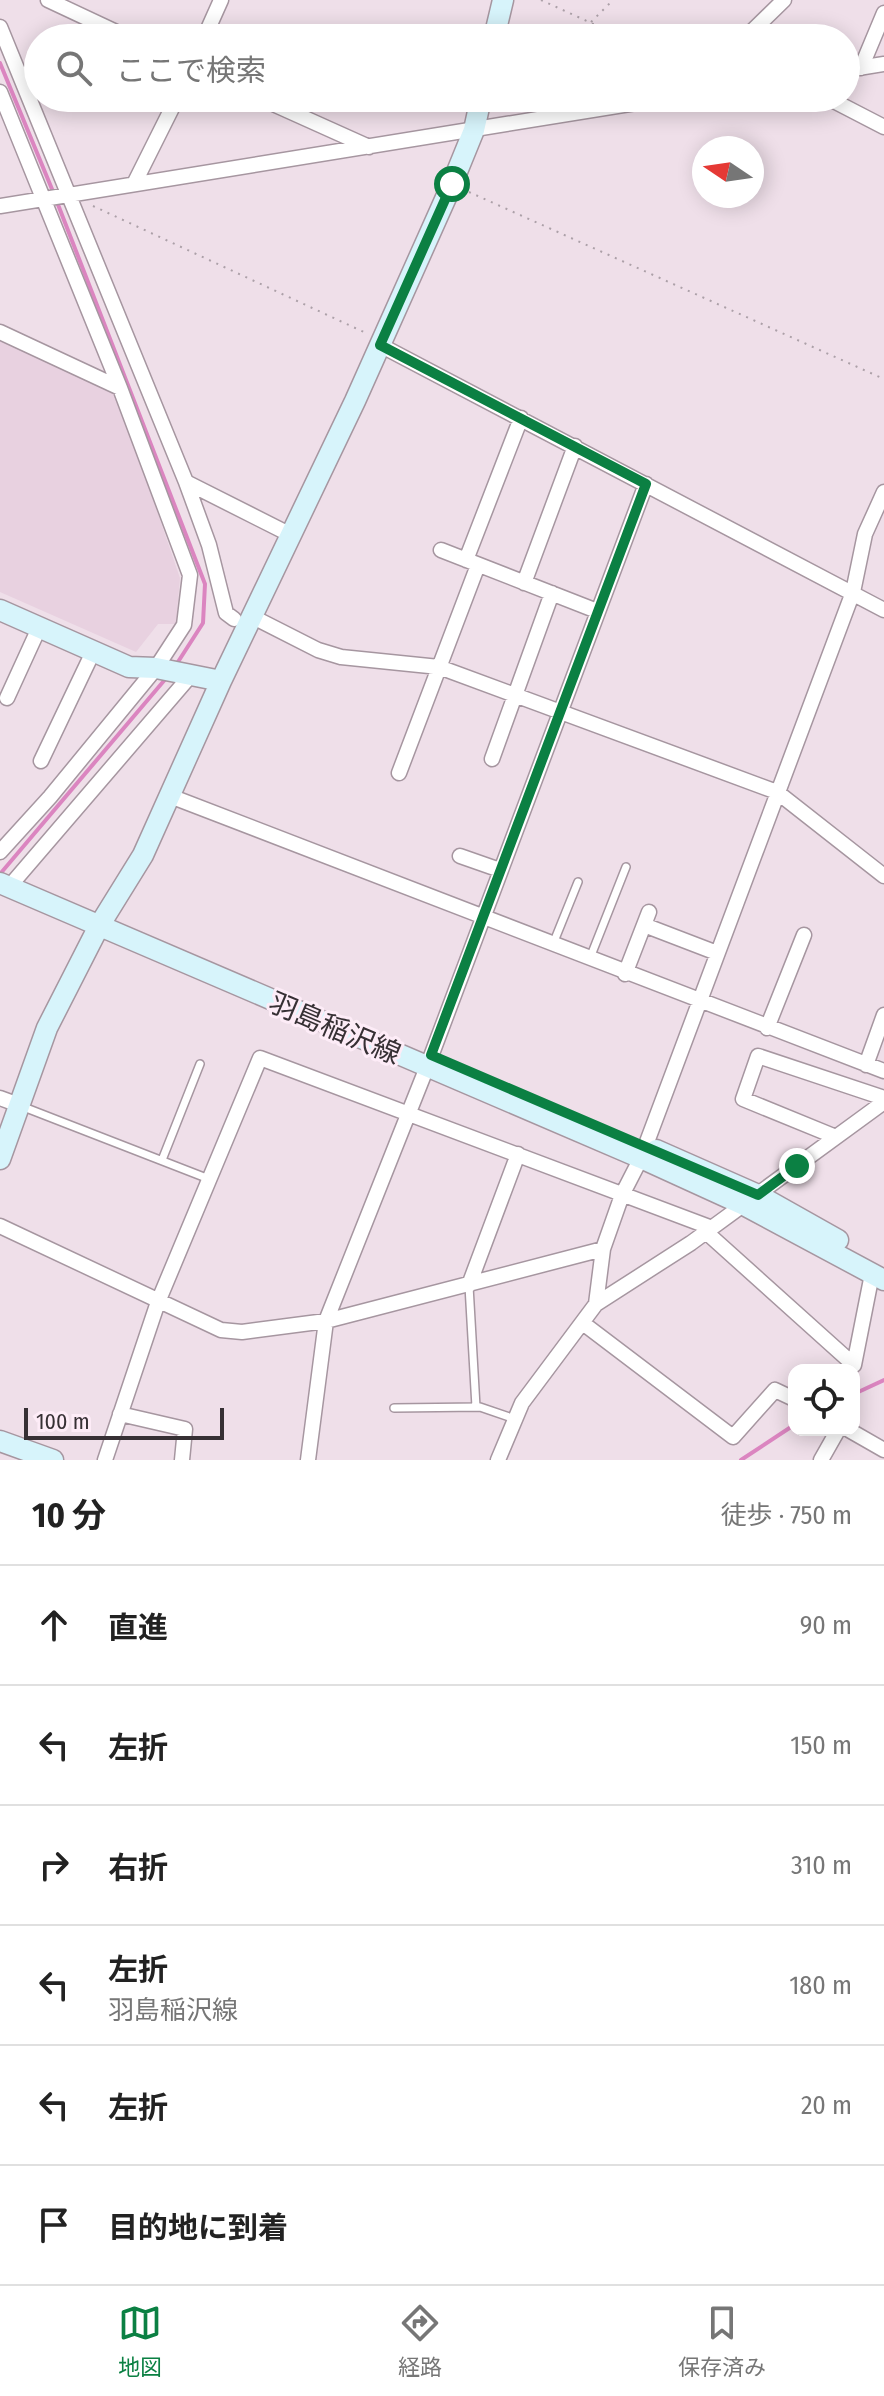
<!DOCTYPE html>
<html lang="ja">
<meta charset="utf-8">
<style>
:root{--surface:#fff;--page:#f6f6f6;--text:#222;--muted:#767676;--line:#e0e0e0;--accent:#0b8043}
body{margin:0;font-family:"Fira Sans Condensed","Noto Sans JP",sans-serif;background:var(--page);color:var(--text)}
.controls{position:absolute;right:24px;bottom:24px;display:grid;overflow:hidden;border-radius:16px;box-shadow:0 4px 20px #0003}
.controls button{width:72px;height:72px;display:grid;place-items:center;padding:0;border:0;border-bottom:2px solid var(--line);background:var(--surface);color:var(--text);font:40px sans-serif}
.compass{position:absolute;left:692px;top:136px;width:72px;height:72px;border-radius:50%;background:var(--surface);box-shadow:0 4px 20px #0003;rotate:283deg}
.scale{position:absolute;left:24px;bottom:20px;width:200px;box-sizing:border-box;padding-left:8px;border:4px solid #363034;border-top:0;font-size:22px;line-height:28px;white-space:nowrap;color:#363034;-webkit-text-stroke:6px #fdecf7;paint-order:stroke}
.stop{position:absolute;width:24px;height:24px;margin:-18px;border:6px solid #0b8043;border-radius:50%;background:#fff}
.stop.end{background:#0b8043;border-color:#fff;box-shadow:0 2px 8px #0008}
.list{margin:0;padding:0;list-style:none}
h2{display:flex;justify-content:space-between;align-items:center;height:104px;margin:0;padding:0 32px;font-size:34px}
h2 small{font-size:26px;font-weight:400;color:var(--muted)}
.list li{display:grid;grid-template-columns:52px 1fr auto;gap:24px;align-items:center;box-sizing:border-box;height:120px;padding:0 32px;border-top:2px solid var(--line)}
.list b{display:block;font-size:30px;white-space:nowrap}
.list p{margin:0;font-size:26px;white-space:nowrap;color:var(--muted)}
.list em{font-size:26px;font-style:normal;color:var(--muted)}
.icon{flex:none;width:44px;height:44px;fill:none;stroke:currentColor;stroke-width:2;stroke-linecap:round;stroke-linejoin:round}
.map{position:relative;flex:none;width:884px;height:1460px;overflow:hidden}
.search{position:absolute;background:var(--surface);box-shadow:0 4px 20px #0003;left:24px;right:24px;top:24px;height:88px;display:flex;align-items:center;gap:20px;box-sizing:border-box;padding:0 28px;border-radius:44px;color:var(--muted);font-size:30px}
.sheet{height:824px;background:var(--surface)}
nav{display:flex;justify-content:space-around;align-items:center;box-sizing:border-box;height:112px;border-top:2px solid var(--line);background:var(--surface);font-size:22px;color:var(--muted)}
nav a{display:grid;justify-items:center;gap:4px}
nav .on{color:var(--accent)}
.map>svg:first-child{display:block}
</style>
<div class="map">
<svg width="884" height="1460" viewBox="0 0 884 1460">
<rect width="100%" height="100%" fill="#efdfe9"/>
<path fill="#e8d1e0" d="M0 338 116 391 180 578 176 624H158L136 652 0 592Z"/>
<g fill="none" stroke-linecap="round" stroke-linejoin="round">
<path stroke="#db85c0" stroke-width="4" d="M0 63 54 194
M57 202 205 584 203 623 176 665
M0 874 168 676
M854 1394 884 1380
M741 1460 794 1425"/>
<defs>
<path id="lane" d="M553 944 578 882
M590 958 626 867
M21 1106 209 1179
M162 1160 200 1064
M469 1286 476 1407
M394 1408 480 1407 515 1419"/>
<path id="street" d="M48 0 129 38
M0 27 186 482 291 535
M204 38 221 0
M745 38 784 0
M861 68 884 13
M846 70 884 64
M0 92 120 388 190 575 184 625 156 668 50 797 0 852
M260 98 369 147
M828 98 884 127
M135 182 177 98
M0 206 667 98
M0 332 120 388
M380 345 884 610
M186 482 209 545 226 613 234 619
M441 550 597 611
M466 560 521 418
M524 583 575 446
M253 617 318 650 341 657 439 667 777 792 884 876
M7 698 39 628
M492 759 552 593
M41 761 93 652
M399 773 478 565
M170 796 884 1071
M460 856 500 870
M9 887 191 675
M644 925 717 953
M625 974 649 912
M767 1028 804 935
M866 1065 884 1015
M0 1098 19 1105
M836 1137 743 1099 758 1056 884 1098
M0 1226 221 1330 242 1332 326 1321 603 1249
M706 1232 854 1365 872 1274
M469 1285 518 1154
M596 1304 691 1243 884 1102
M584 1324 733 1437 775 1390 794 1399
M120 1414 185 1429 182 1460
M849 1430 884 1450
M105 1460 158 1302 260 1058 712 1228
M308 1460 326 1321 427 1067 646 484
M498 1460 522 1403 596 1304 603 1249 622 1195 641 1158 853 592 865 534 884 492
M821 1460 838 1430"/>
<path id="secondary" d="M494 38 503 0
M0 610 129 667 156 668 221 681
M0 883 641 1158 744 1205 884 1280
M656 1150 758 1195 838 1240
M0 1159 47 1028 99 926 143 855 221 681 355 401 452 184 474 130 481 98
M0 1441 53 1460"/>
</defs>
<use href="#lane" stroke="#a696a0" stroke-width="10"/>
<use href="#street" stroke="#a696a0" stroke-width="17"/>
<use href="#secondary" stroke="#a696a0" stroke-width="23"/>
<path stroke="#aca0a8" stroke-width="2" stroke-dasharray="2 6" stroke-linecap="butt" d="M541 0 624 38
M591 22 613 0
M469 192 884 379
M93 206 366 333"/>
<use href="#lane" stroke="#fff" stroke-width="7"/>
<use href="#street" stroke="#fff" stroke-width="14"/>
<use href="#secondary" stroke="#d7f4fb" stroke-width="20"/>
</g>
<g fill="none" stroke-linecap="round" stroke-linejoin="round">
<path stroke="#0b8043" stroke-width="10" d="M452 184 380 345 646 484 431 1055 758 1195 797 1166"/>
</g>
<g text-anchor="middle" stroke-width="6" stroke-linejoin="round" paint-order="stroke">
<g font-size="28" fill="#363034" stroke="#fdecf7">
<text transform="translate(335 1028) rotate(23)" y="10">羽島稲沢線</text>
</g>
</g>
</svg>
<div class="controls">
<button><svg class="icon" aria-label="locate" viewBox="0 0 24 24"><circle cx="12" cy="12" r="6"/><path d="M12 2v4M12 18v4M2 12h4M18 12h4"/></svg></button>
</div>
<svg class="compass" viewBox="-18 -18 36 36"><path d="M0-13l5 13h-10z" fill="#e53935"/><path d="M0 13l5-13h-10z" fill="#767676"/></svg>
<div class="scale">100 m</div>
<div class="stop" style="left:452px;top:184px"></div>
<div class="stop end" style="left:797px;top:1166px"></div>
<div class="search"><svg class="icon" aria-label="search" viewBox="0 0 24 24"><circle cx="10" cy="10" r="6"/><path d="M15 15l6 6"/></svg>ここで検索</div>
</div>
<section class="sheet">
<h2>10 分<small>徒歩 · 750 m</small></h2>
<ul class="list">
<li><svg class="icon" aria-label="ahead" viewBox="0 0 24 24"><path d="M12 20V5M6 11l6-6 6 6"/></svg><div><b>直進</b></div><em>90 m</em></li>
<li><svg class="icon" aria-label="left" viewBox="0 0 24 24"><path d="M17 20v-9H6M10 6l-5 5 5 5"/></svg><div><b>左折</b></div><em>150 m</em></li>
<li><svg class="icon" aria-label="right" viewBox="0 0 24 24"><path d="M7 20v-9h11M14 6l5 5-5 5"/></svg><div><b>右折</b></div><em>310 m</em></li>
<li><svg class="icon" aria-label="left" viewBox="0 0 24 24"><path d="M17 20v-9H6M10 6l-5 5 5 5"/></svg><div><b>左折</b><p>羽島稲沢線</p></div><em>180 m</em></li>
<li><svg class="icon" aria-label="left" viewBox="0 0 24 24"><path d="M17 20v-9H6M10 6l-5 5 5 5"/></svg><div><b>左折</b></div><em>20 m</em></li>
<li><svg class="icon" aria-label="arrive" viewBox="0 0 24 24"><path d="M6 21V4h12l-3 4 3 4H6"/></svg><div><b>目的地に到着</b></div></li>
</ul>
</section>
<nav>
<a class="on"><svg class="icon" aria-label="map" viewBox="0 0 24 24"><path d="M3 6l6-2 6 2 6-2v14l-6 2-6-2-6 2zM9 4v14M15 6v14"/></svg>地図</a>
<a><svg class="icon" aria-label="directions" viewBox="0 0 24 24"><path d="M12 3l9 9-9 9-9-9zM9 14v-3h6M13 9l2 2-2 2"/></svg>経路</a>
<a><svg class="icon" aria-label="saved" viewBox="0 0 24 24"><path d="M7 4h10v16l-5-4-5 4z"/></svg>保存済み</a>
</nav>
